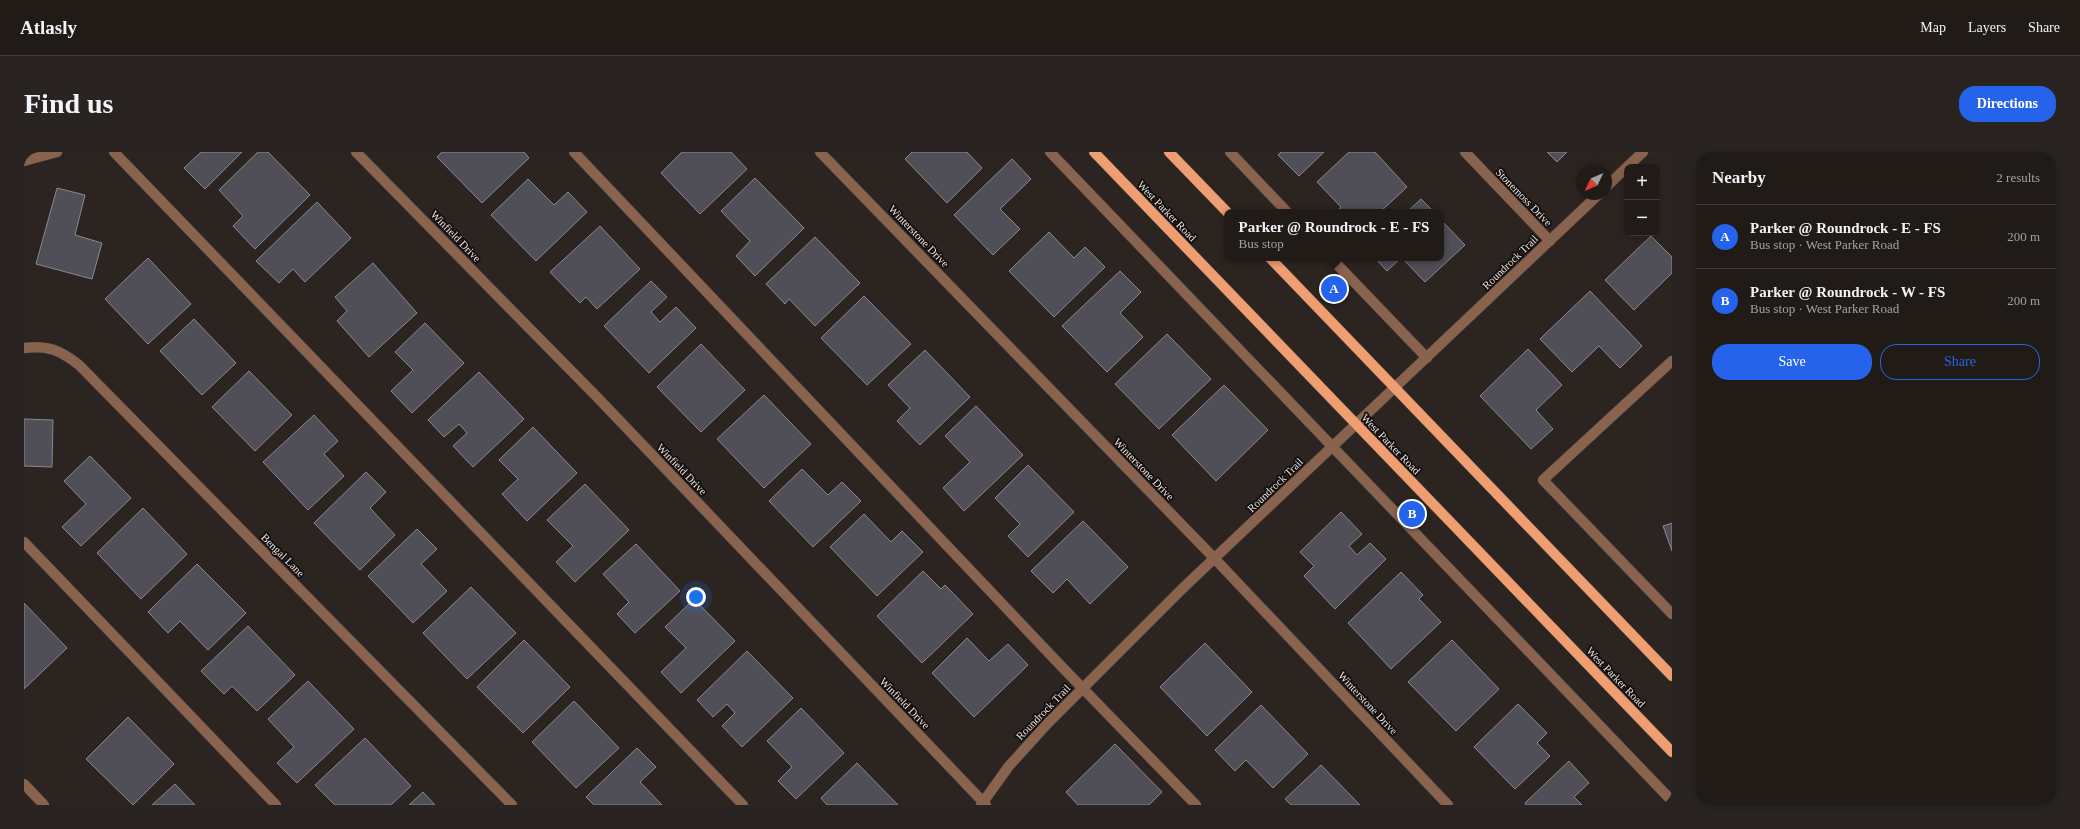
<!DOCTYPE html>
<meta charset="utf-8">
<style>
:root{--surface:#211b18;--page:#292421;--text:#f1f3f6;--muted:#a2a1a2;--line:#3e3937;--accent:#2563eb}
body{margin:0;font-family:Georgia,serif;background:var(--page);color:var(--text)}
.controls{position:absolute;right:12px;top:12px;display:grid;overflow:hidden;border-radius:8px;box-shadow:0 2px 10px #0003}
.controls button{width:36px;height:36px;display:grid;place-items:center;padding:0;border:0;border-bottom:1px solid var(--line);background:var(--surface);color:var(--text);font:20px sans-serif}
.compass{position:absolute;left:1552px;top:12px;width:36px;height:36px;border-radius:50%;background:var(--surface);box-shadow:0 2px 10px #0003;rotate:226deg}
.you{position:absolute;left:672px;top:445px;width:14px;height:14px;margin:-10px;border:3px solid #fff;border-radius:50%;background:#1a73e8;box-shadow:0 0 0 6px #1a73e833}
.badge{display:grid;place-items:center;width:26px;height:26px;border-radius:50%;background:var(--accent);color:#fff;font-size:13px;font-weight:700}
.pin{position:absolute;translate:-50% -50%;border:2px solid #fff;box-shadow:0 1px 4px #0006}
.popup{position:absolute;left:1200px;top:57px;width:220px;height:52px;box-sizing:border-box;display:grid;place-content:center;border-radius:8px;background:var(--surface);filter:drop-shadow(0 1px 3px #0005);font-size:13px;white-space:nowrap;color:var(--muted)}
.popup b{font-size:15px;color:var(--text)}
.popup::after{content:'';position:absolute;left:50%;top:100%;margin-left:-8px;border:8px solid transparent;border-top-color:var(--surface)}
.list{margin:0;padding:0;list-style:none}
h2{display:flex;justify-content:space-between;align-items:center;height:52px;margin:0;padding:0 16px;font-size:17px}
h2 small{font-size:13px;font-weight:400;color:var(--muted)}
.list li{display:grid;grid-template-columns:26px 1fr auto;gap:12px;align-items:center;box-sizing:border-box;height:64px;padding:0 16px;border-top:1px solid var(--line)}
.list b{display:block;font-size:15px;white-space:nowrap}
.list p{margin:0;font-size:13px;white-space:nowrap;color:var(--muted)}
.list em{font-size:13px;font-style:normal;color:var(--muted)}
.actions{display:flex;gap:8px;padding:12px 16px}
.actions a{flex:1;padding:9px 0;border:1px solid var(--accent);border-radius:16px;text-align:center;font-size:14px;color:var(--accent)}
.actions .main{background:var(--accent);color:#fff}
.map{position:relative;flex:none;width:1648px;height:653px;overflow:hidden;border-radius:16px}
header{display:flex;align-items:center;gap:24px;box-sizing:border-box;height:56px;padding:0 20px;background:var(--surface);border-bottom:1px solid var(--line)}
header strong{font-size:19px}
nav{display:flex;gap:22px;margin-inline-start:auto;font-size:14px}
.intro{display:flex;align-items:center;justify-content:space-between;box-sizing:border-box;height:96px;padding:0 24px}
h1{margin:0;font-size:28px}
.button{padding:10px 18px;border-radius:16px;background:var(--accent);color:#fff;font-size:14px;font-weight:700}
main{display:flex;gap:24px;padding:0 24px}
aside{flex:1;background:var(--surface);border-radius:16px;box-shadow:0 2px 10px #0003}
.map>svg:first-child{display:block}
</style>
<header>
<strong>Atlasly</strong>
<nav><a>Map</a><a>Layers</a><a>Share</a></nav>
</header>
<div class="intro"><h1>Find us</h1><a class="button">Directions</a></div>
<main>
<div class="map">
<svg width="1648" height="653" viewBox="0 0 1648 653">
<rect width="100%" height="100%" fill="#2c2420"/>
<path fill="#504e56" stroke="#8a8890" d="M177 0H218L181 37 160 16Z
M234 0H244L286 43 231 97 209 74 219 64 195 38Z
M418 0H500L505 6 458 51 413 5Z
M658 0H707L723 17 676 62 637 21Z
M888 0H943L958 16 923 51 881 7Z
M1257 0H1300L1275 24 1254 3Z
M1325 0H1351L1383 35 1356 60H1312L1317 55 1293 30Z
M1523 0H1543L1533 10Z
M988 7 1007 27 976 57 996 77 969 103 930 63Z
M731 26 780 76 731 124 712 104 726 89 697 59Z
M504 27 530 53 544 40 563 60 512 109 467 63Z
M33 36 61 43 51 83 78 91 68 127 12 112Z
M1397 47 1410 60H1383Z
M293 50 327 86 281 130 269 117 255 131 232 109Z
M1417 68 1441 93 1401 130 1378 106H1417Z
M576 74 616 117 573 157 562 145 556 151 526 120Z
M1025 80 1050 106 1061 95 1081 115 1030 165 985 119Z
M1627 84 1648 105V121L1610 158 1581 128Z
M791 85 836 131 791 174 765 147 761 152 742 132Z
M124 106 167 152 124 192 81 147Z
M1351 106H1377L1363 119Z
M349 111 393 161 345 205 313 169 323 159 311 145Z
M1096 119 1117 140 1096 161 1119 185 1083 220 1038 174Z
M627 129 643 145 627 160 636 170 652 155 672 176 625 221 580 174Z
M1566 139 1618 194 1596 216 1575 194 1548 220 1516 187Z
M840 144 887 192 843 233 797 186Z
M170 167 212 211 178 243 136 199Z
M401 171 440 211 388 261 367 239 389 218 371 200Z
M1143 182 1187 227 1135 277 1091 232Z
M677 192 721 238 677 280 633 235Z
M1504 197 1538 233 1512 258 1529 277 1507 297 1456 244Z
M901 198 946 245 896 293 873 269 886 256 864 233Z
M225 219 268 263 231 299 188 255Z
M455 220 500 267 449 315 429 294 443 281 435 272 420 285 404 268Z
M1200 233 1244 278 1192 329 1148 283Z
M740 243 787 292 740 336 693 287Z
M952 254 999 303 940 359 919 336 946 310 921 284Z
M290 263 314 289 300 302 320 324 284 358 239 310Z
M0 267 29 268 28 315 0 314Z
M509 275 553 321 503 369 478 342 494 327 475 308Z
M66 304 107 346 57 394 38 375 62 352 40 329Z
M1004 313 1050 360 1004 405 984 384 996 372 971 346Z
M778 317 804 343 818 330 837 349 789 395 745 349Z
M342 320 362 340 346 356 371 383 336 418 290 371Z
M561 332 605 378 551 430 532 410 549 394 523 368Z
M119 356 163 402 117 447 73 401Z
M1317 360 1338 382 1325 394 1333 403 1346 391 1362 407 1311 457 1280 424 1290 414 1276 400Z
M840 362 867 390 878 379 899 400 853 444 806 395Z
M1059 369 1104 415 1066 452 1043 427 1029 441 1007 419Z
M1648 371V399L1639 374Z
M393 377 413 397 397 412 423 439 389 471 344 424Z
M612 392 656 439 611 481 593 462 605 450 579 422Z
M173 412 222 461 184 498 156 469 144 481 124 460Z
M899 419 917 437 921 433 949 462 898 511 853 464Z
M1377 420 1399 443 1395 447 1417 470 1367 517 1324 471Z
M447 435 492 481 443 527 399 481Z
M670 447 711 489 657 541 637 520 662 496 641 475Z
M0 451 43 496 0 537Z
M224 474 271 523 233 559 208 534 200 542 177 519Z
M943 486 965 509 984 492 1004 513 950 565 908 521Z
M500 488 546 535 499 581 453 535Z
M1428 488 1475 537 1432 579 1384 530Z
M1181 491 1228 540 1183 584 1136 535Z
M723 499 769 546 718 595 698 574 711 561 703 552 689 565 673 548Z
M284 529 330 577 273 631 253 611 270 595 244 567Z
M550 549 595 596 552 636 508 590Z
M1494 552 1523 581 1513 591 1526 604 1491 637 1450 595Z
M1237 553 1284 602 1249 636 1222 608 1211 619 1191 598Z
M777 556 820 601 772 647 754 629 768 615 743 589Z
M104 565 150 612 109 653 62 607Z
M341 586 387 634 367 653H311L291 633Z
M1091 592 1138 640 1125 653H1054L1042 640Z
M613 596 632 615 616 630 638 653H570L562 645Z
M1545 609 1565 631 1550 645 1558 653H1502L1501 651Z
M833 611 874 653H803L797 646Z
M1297 613 1336 653H1267L1261 647Z
M151 632 171 653H128Z
M399 640 411 653H385Z"/>
<g fill="none" stroke-linecap="round" stroke-linejoin="round">
<defs>
<path id="minor" d="M90 0 719 653
M332 0 573 245 962 653
M550 0 1038 515 1172 653
M796 0 1191 407 1424 653
M1026 0 1648 649
M1206 0 1263 60
M1441 0 1526 89
M0 9 33 0
M1603 15 1619 0
M1582 35 1603 15
M1307 106 1403 206
M0 196C24 193 36 198 55 213L488 653
M1648 209 1519 328 1648 462
M0 390 252 653
M0 632 20 653
M957 653 985 614 1024 571 1159 436 1575 42"/>
<path id="major" d="M1070 0 1648 600
M1145 0 1203 60
M1246 106 1648 524"/>
</defs>
<use href="#minor" stroke="#463f3b" stroke-width="11"/>
<use href="#major" stroke="#463f3b" stroke-width="11"/>
<use href="#minor" stroke="#8a634e" stroke-width="10"/>
<use href="#major" stroke="#ee9e71" stroke-width="10"/>
</g>
<g text-anchor="middle" stroke-width="3.5" stroke-linejoin="round" paint-order="stroke">
<g font-size="11" fill="#e8e3e0" stroke="#120e0c">
<text transform="translate(1500 45) rotate(46)" y="4">Stonemoss Drive</text>
<text transform="translate(1143 59) rotate(46)" y="4">West Parker Road</text>
<text transform="translate(432 84) rotate(46)" y="4">Winfield Drive</text>
<text transform="translate(895 84) rotate(46)" y="4">Winterstone Drive</text>
<text transform="translate(1486 110) rotate(-44)" y="4">Roundrock Trail</text>
<text transform="translate(1367 292) rotate(46)" y="4">West Parker Road</text>
<text transform="translate(658 317) rotate(46)" y="4">Winfield Drive</text>
<text transform="translate(1120 317) rotate(46)" y="4">Winterstone Drive</text>
<text transform="translate(1251 333) rotate(-44)" y="4">Roundrock Trail</text>
<text transform="translate(259 403) rotate(45)" y="4">Bengal Lane</text>
<text transform="translate(1592 525) rotate(46)" y="4">West Parker Road</text>
<text transform="translate(881 551) rotate(46)" y="4">Winfield Drive</text>
<text transform="translate(1344 551) rotate(47)" y="4">Winterstone Drive</text>
<text transform="translate(1019 560) rotate(-46)" y="4">Roundrock Trail</text>
</g>
</g>
</svg>
<div class="controls">
<button>+</button>
<button>−</button>
</div>
<svg class="compass" viewBox="-18 -18 36 36"><path d="M0-13l5 13h-10z" fill="#e53935"/><path d="M0 13l5-13h-10z" fill="#a2a1a2"/></svg>
<div class="you"></div>
<div class="pin badge" style="left:1310px;top:137px">A</div>
<div class="popup"><b>Parker @ Roundrock - E - FS</b>Bus stop</div>
<div class="pin badge" style="left:1388px;top:362px">B</div>
</div>
<aside>
<h2>Nearby<small>2 results</small></h2>
<ul class="list">
<li><span class="badge">A</span><div><b>Parker @ Roundrock - E - FS</b><p>Bus stop · West Parker Road</p></div><em>200 m</em></li>
<li><span class="badge">B</span><div><b>Parker @ Roundrock - W - FS</b><p>Bus stop · West Parker Road</p></div><em>200 m</em></li>
</ul>
<div class="actions"><a class="main">Save</a><a>Share</a></div>
</aside>
</main>
